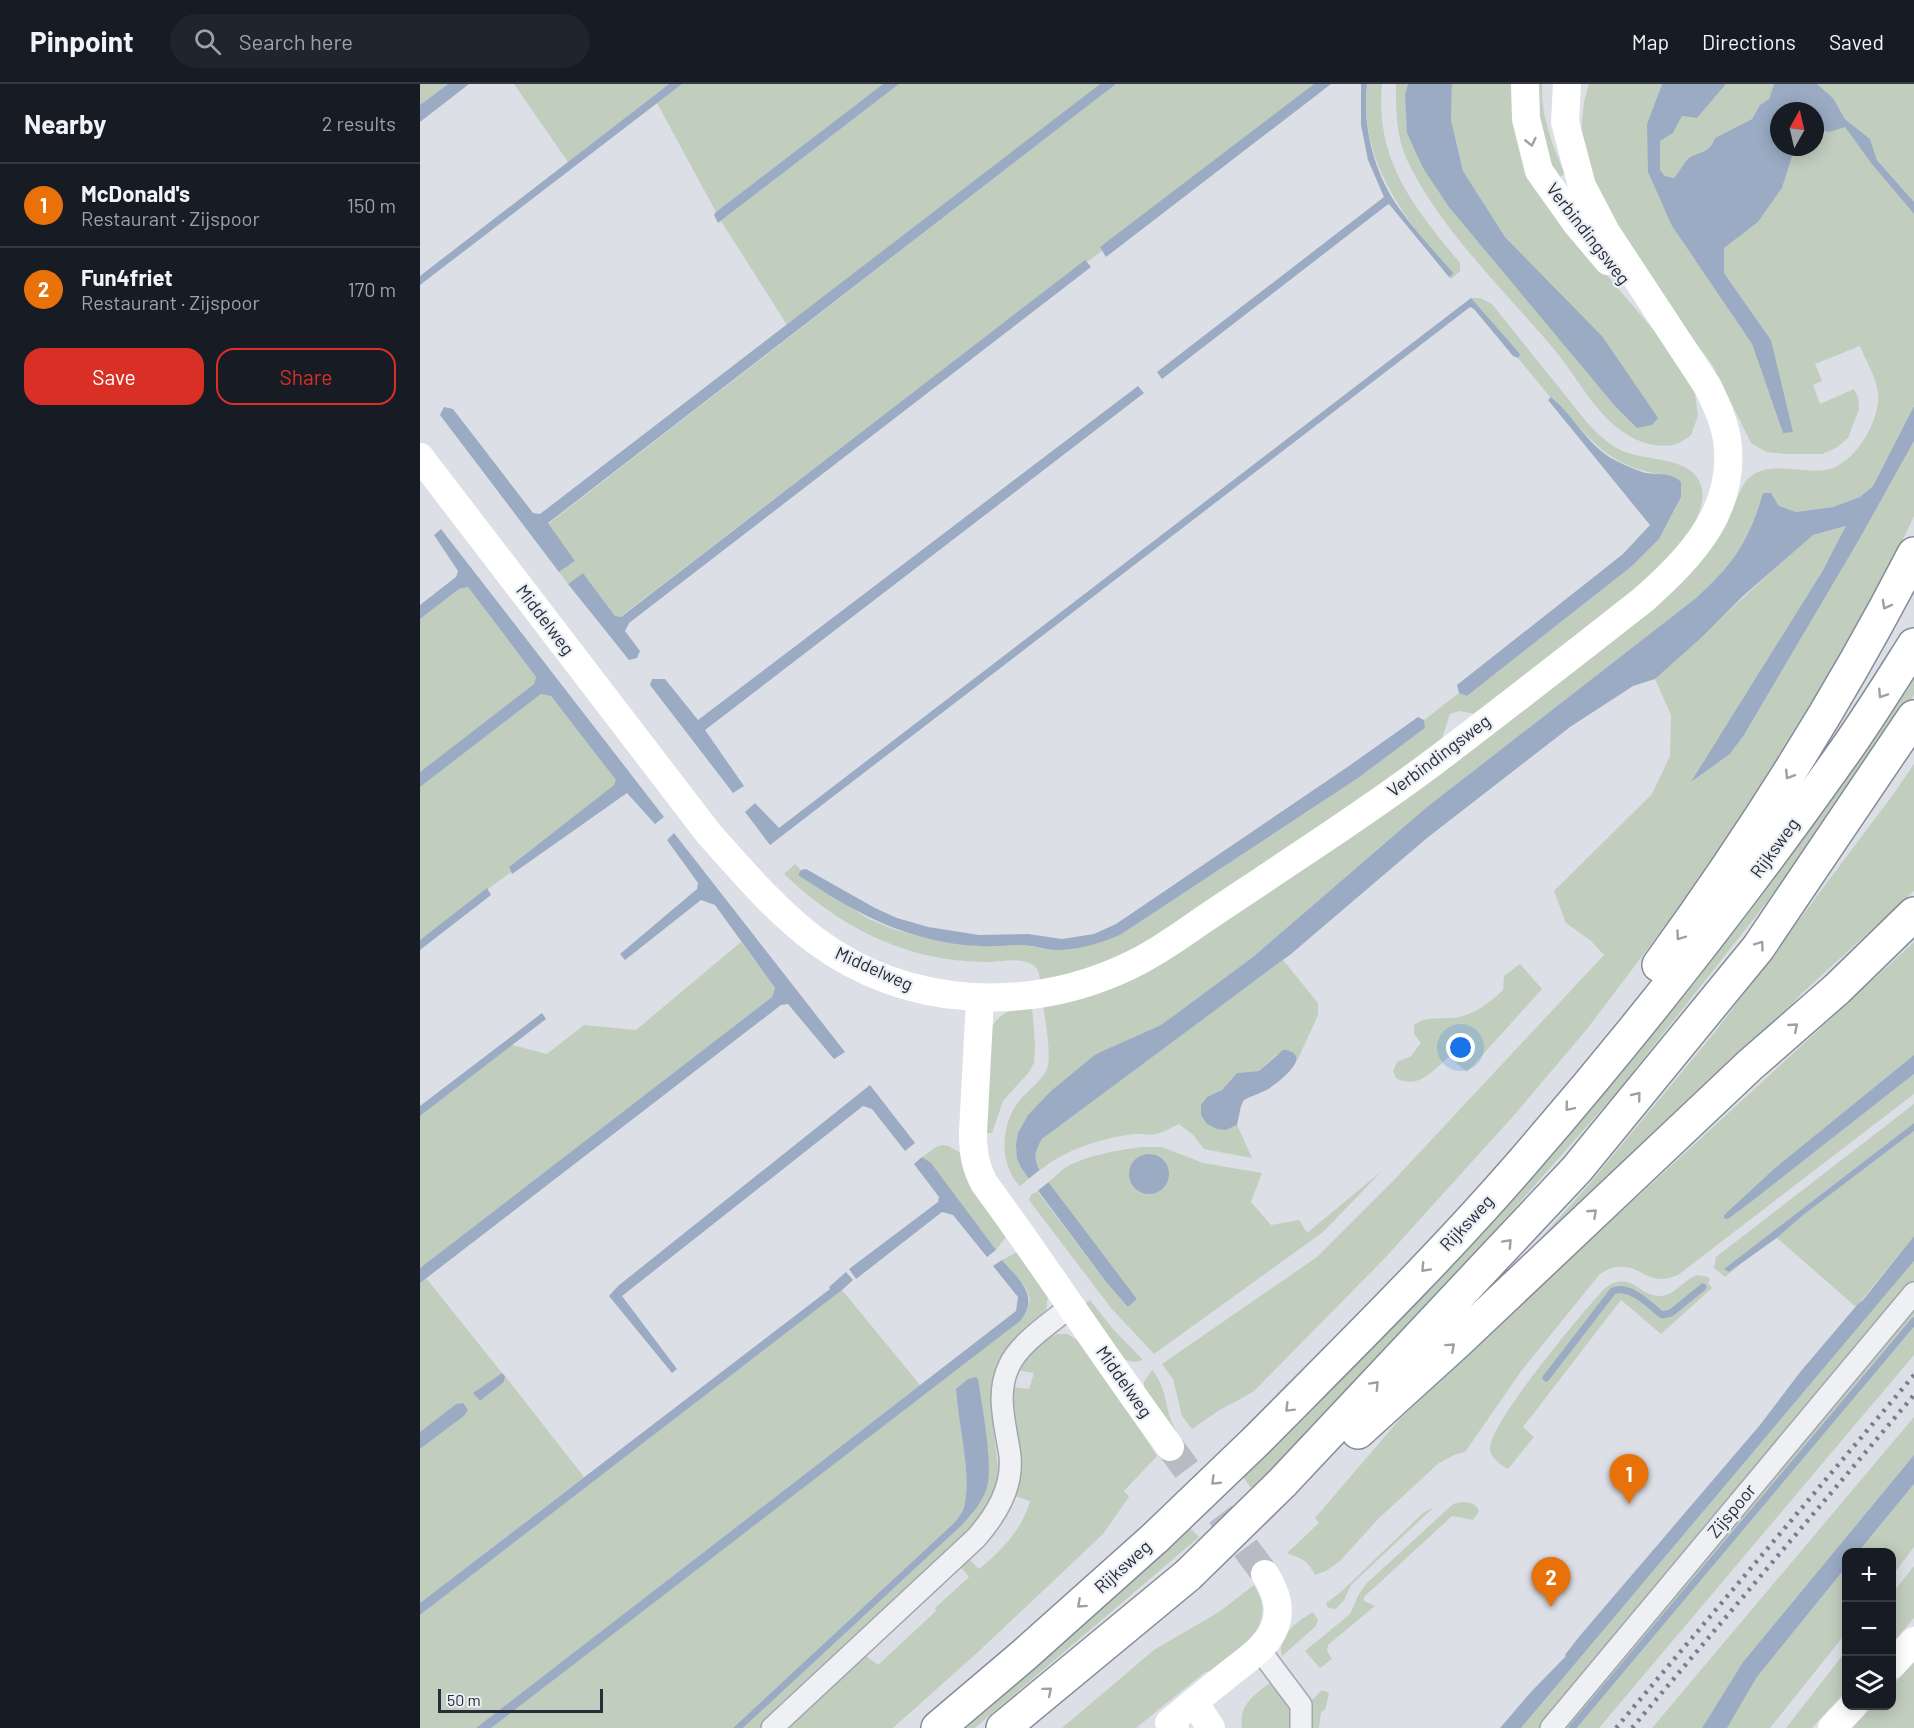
<!DOCTYPE html>
<meta charset="utf-8">
<style>
:root{--surface:#171b24;--page:#20242c;--text:#f1f3f6;--muted:#9ea1a6;--line:#363941;--accent:#d93025}
body{margin:0;font-family:Barlow,sans-serif;background:var(--page);color:var(--text)}
.controls{position:absolute;right:18px;bottom:18px;display:grid;overflow:hidden;border-radius:12px;box-shadow:0 3px 15px #0003}
.controls button{width:54px;height:54px;display:grid;place-items:center;padding:0;border:0;border-bottom:2px solid var(--line);background:var(--surface);color:var(--text);font:30px sans-serif}
.compass{position:absolute;left:1350px;top:18px;width:54px;height:54px;border-radius:50%;background:var(--surface);box-shadow:0 3px 15px #0003;rotate:8deg}
.scale{position:absolute;left:18px;bottom:15px;width:165px;box-sizing:border-box;padding-left:6px;border:3px solid #272d3a;border-top:0;font-size:16px;line-height:21px;white-space:nowrap;color:#272d3a;-webkit-text-stroke:4px #ebeef3;paint-order:stroke}
.you{position:absolute;left:1041px;top:964px;width:21px;height:21px;margin:-15px;border:4px solid #fff;border-radius:50%;background:#1a73e8;box-shadow:0 0 0 9px #1a73e833}
.badge{display:grid;place-items:center;width:39px;height:39px;border-radius:50%;background:var(--accent);color:#fff;font-size:20px;font-weight:700}
.pin{position:absolute;translate:-50% -50px;filter:drop-shadow(0 2px 3px #0008)}
.pin::after{content:'';position:absolute;top:32px;width:21px;height:18px;background:inherit;clip-path:polygon(0 0,100% 0,50% 100%)}
.list{margin:0;padding:0;list-style:none}
h2{display:flex;justify-content:space-between;align-items:center;height:78px;margin:0;padding:0 24px;font-size:26px}
h2 small{font-size:20px;font-weight:400;color:var(--muted)}
.list li{display:grid;grid-template-columns:39px 1fr auto;gap:18px;align-items:center;box-sizing:border-box;height:84px;padding:0 24px;border-top:2px solid var(--line)}
.list b{display:block;font-size:22px;white-space:nowrap}
.list p{margin:0;font-size:20px;white-space:nowrap;color:var(--muted)}
.list em{font-size:20px;font-style:normal;color:var(--muted)}
.actions{display:flex;gap:12px;padding:18px 24px}
.actions a{flex:1;padding:14px 0;border:2px solid var(--accent);border-radius:18px;text-align:center;font-size:21px;color:var(--accent)}
.actions .main{background:var(--accent);color:#fff}
.icon{flex:none;width:33px;height:33px;fill:none;stroke:currentColor;stroke-width:2;stroke-linecap:round;stroke-linejoin:round}
.map{position:relative;flex:none;width:1494px;height:1644px;overflow:hidden}
header{display:flex;align-items:center;gap:36px;box-sizing:border-box;height:84px;padding:0 30px;background:var(--surface);border-bottom:2px solid var(--line)}
header strong{font-size:28px}
nav{display:flex;gap:33px;margin-inline-start:auto;font-size:21px}
.search{width:420px;height:54px;background:var(--page);display:flex;align-items:center;gap:15px;box-sizing:border-box;padding:0 21px;border-radius:33px;color:var(--muted);font-size:22px}
main{display:flex}
aside{flex:1;background:var(--surface)}
.map>svg:first-child{display:block}
</style>
<header>
<strong>Pinpoint</strong>
<div class="search"><svg class="icon" aria-label="search" viewBox="0 0 24 24"><circle cx="10" cy="10" r="6"/><path d="M15 15l6 6"/></svg>Search here</div>
<nav><a>Map</a><a>Directions</a><a>Saved</a></nav>
</header>
<main>
<aside>
<h2>Nearby<small>2 results</small></h2>
<ul class="list">
<li><span class="badge" style="background:#e8710a">1</span><div><b>McDonald's</b><p>Restaurant · Zijspoor</p></div><em>150 m</em></li>
<li><span class="badge" style="background:#e8710a">2</span><div><b>Fun4friet</b><p>Restaurant · Zijspoor</p></div><em>170 m</em></li>
</ul>
<div class="actions"><a class="main">Save</a><a>Share</a></div>
</aside>
<div class="map">
<svg width="1494" height="1644" viewBox="0 0 1494 1644">
<rect width="100%" height="100%" fill="#dcdfe5"/>
<path fill="#c1cebe" d="M0 0H28L0 21Z
M94 0H249L148 78Z
M262 0H463L296 128 237 19Z
M479 0H680L367 241 301 137Z
M696 0H894L681 163 683 166 666 179 664 177 200 533 195 532 163 489 148 500 139 488 155 477 128 440Z
M947 0H962C955 77 994 123 1040 179V187L1031 195 1029 193 1031 192C986 133 938 80 947 0Z
M976 0H988L985 10 1003 84 1182 252 1085 153 1043 87 1031 36 1032 0H1094L1151 149 1236 249 1263 288 1275 310 1278 332 1271 351C1267 354 1261 358 1256 360 1241 365 1220 359 1208 351 1177 333 1159 296 1137 269 1086 207 1022 149 987 76 976 52 976 26 976 0Z
M1113 0H1122C1121 33 1132 60 1145 90L1134 96Z
M1169 0H1242L1227 40 1252 142 1332 260 1363 349 1351 256 1304 189 1303 164 1338 138 1362 104 1375 63H1395V35L1401 46 1425 43 1451 79 1494 130V322L1453 402 1440 413 1413 423 1376 428 1359 422 1351 409H1343C1328 459 1314 479 1276 514L1007 723 833 873 741 941 676 970 601 1084 609 1095 600 1102C578 1079 581 1040 599 1017 608 1006 621 998 627 985 632 970 625 937 623 920L637 918 1260 500C1276 483 1291 467 1303 447 1311 434 1319 402 1329 394 1348 376 1381 390 1405 386 1433 383 1461 337 1458 309 1456 293 1446 277 1440 262L1395 280 1402 297 1393 301 1400 320 1434 305 1438 313 1439 325 1428 354 1416 364 1402 370H1365L1346 368 1331 359 1293 282 1219 182 1180 122 1161 47 1164 18Z
M1306 0H1354L1349 15 1340 21 1332 35 1295 54C1288 71 1281 66 1269 74 1264 78 1260 88 1254 94L1245 92 1240 86V57L1253 49 1262 32 1277 34Z
M1397 0H1494V118L1457 76 1450 55 1425 35 1413 14Z
M1051 214H1060L1072 220C1095 249 1118 277 1141 306 1157 325 1172 348 1193 362 1220 380 1270 369 1281 401 1291 432 1250 472 1230 492L1056 630 1039 627 1030 630 1021 657 920 730 701 874 621 900 618 886C614 881 609 878 603 877 592 875 581 877 570 878 558 878 545 877 534 876 468 868 411 835 364 790L375 780 381 786 378 791 449 835 473 845 505 854 559 862 603 861 632 866 700 851 938 694 1005 644 1004 636 1039 609 1047 612 1212 482 1239 455 1261 413 1246 391C1189 385 1169 354 1134 315L1130 313 1098 274 1099 270Z
M1494 357V432L1476 470 1419 575 1339 706 1273 805 1167 945 1096 1029 965 1174 833 1308 798 1327 772 1345 762 1332 753 1295 742 1280 897 1173 973 1097 1184 871 1170 856 1146 839 1134 807 1232 710 1250 672 1251 631 1235 595 1376 465 1393 451 1427 442 1402 488 1273 697 1310 670 1324 651 1440 454Z
M48 503 116 593 114 600 0 688V535L39 505Z
M1494 589V611L1425 713 1344 822 1197 1008 1062 1161 887 1351 831 1404 823 1393 970 1244Z
M121 610 131 612 197 696 194 701 89 783 91 788 0 856V703Z
M1494 680V807L1380 911 1342 956 1081 1199 1171 1098 1295 948 1475 708Z
M321 858 355 904 352 913 0 1184V1032L92 961 127 970 164 941 216 946Z
M1494 858V971L1355 1084 1304 1131 1308 1135 1331 1118 1494 990V1010L1258 1191C1227 1204 1222 1180 1198 1183 1191 1183 1185 1187 1180 1190L1102 1286 1045 1368 1034 1371 1019 1379 958 1435 920 1477 906 1487 895 1491C886 1474 883 1476 867 1469L899 1439 895 1434 979 1336 1153 1172Z
M863 876 898 919V931L877 977 876 972 856 971 839 987 817 989 802 1006 787 1013 806 1046 817 1041 832 1074 784 1065 773 1051 759 1040C752 1043 744 1048 737 1050 730 1052 721 1049 714 1050 686 1053 640 1067 620 1087 613 1074 615 1067 622 1055Z
M1100 880 1122 905 1047 988 1029 973C1012 987 998 1006 976 994L973 987 977 978 991 972 1001 959 994 950V941C1006 931 1025 936 1039 933 1055 930 1072 917 1083 906L1084 892Z
M612 923 615 960 614 979 609 988 583 1017 572 1049H563L570 946C579 928 593 924 612 923Z
M1494 1020V1039L1304 1185 1309 1188 1322 1179 1305 1193 1294 1184 1296 1173Z
M1494 1047V1152L1436 1223 1357 1154 1382 1132Z
M522 1061 528 1062 539 1068 586 1153 576 1166 511 1080 502 1073 516 1063Z
M721 1063H742L783 1079 842 1089 831 1118 851 1141 879 1136 887 1149 962 1087 903 1148 734 1270 691 1224 609 1116 611 1111 617 1107 687 1199 708 1223 717 1215 628 1098C633 1095 637 1090 642 1086 664 1071 695 1067 721 1063Z
M599 1167 628 1212 626 1226 591 1259 577 1279 571 1306V1322L578 1384 577 1396 575 1408 560 1435 505 1492 340 1644H323L543 1440 553 1429 563 1412 536 1305C538 1339 551 1387 545 1418 544 1427 540 1432 534 1439L313 1644H71L606 1229 610 1216 606 1204 582 1176Z
M1494 1177V1199L1122 1644H1101Z
M1277 1191 1288 1193 1290 1196 1288 1199 1292 1204 1241 1250 1201 1216 1103 1343 1114 1353 1088 1385C1082 1382 1071 1374 1070 1366 1067 1341 1163 1228 1184 1205 1211 1184 1218 1213 1240 1212 1254 1212 1265 1195 1277 1191Z
M6 1194 82 1289 54 1309 60 1317 84 1298 85 1292 164 1393 0 1519V1365L44 1332 48 1326 36 1320 0 1348V1199Z
M422 1206 500 1301 56 1644H0V1531Z
M670 1216 693 1245 723 1276 714 1278 701 1275 663 1221Z
M1494 1222V1271L1179 1644H1142Z
M637 1250H647L665 1260 737 1372 704 1407 709 1413 683 1450 558 1568 473 1644H367L445 1571 458 1581 516 1527 515 1524 549 1493 540 1482 549 1475 559 1485C582 1466 602 1446 610 1417L595 1412C598 1391 600 1371 597 1350 595 1332 592 1322 593 1303L609 1305 614 1289 597 1286C607 1270 619 1257 637 1250Z
M732 1286C750 1308 743 1327 757 1348L755 1349 724 1307V1298Z
M1494 1333V1371L1323 1578 1282 1644H1232Z
M1494 1400V1463L1472 1492V1468H1438Z
M1041 1418C1049 1418 1056 1419 1059 1427L1053 1436 1032 1432 944 1513V1517L955 1522 908 1561 907 1567 912 1575 900 1584 885 1567 930 1530 939 1510 947 1499 1033 1420Z
M1014 1423 931 1501 924 1516 916 1525 908 1524 906 1519 921 1508 1003 1429Z
M770 1444 779 1453 555 1644H541Z
M1494 1482V1534L1472 1559V1510Z
M1426 1483V1549L1350 1644H1307L1337 1593Z
M834 1501C859 1541 822 1562 795 1586L785 1588 716 1644H642L734 1566 799 1528Z
M893 1528 898 1536 896 1542 862 1572C856 1552 878 1537 893 1528Z
M1426 1567V1607L1392 1644H1366Z
M1494 1578V1644H1432L1453 1622H1472V1602Z
M852 1597 872 1626V1644H822C818 1620 836 1610 852 1597Z
M902 1606 909 1609 905 1626 901 1628 899 1644H890V1618Z"/>
<path fill="#9aabc3" d="M28 0H49L0 38V21Z
M249 0H262L0 201V192Z
M463 0H479L298 139 294 131 296 128Z
M680 0H696L128 439 155 477 139 488 20 331 24 323 33 325 113 429 120 430Z
M894 0H911L686 173 680 163Z
M941 0H947C942 42 954 89 979 124 995 147 1015 168 1033 189L1031 192 1029 193 969 120 967 121 742 295 737 288 964 113 948 76 941 41Z
M988 0H1032L1031 36 1043 87 1085 153 1182 252 1238 334 1232 341 1217 344 1195 322 1029 123 1003 84 987 49 985 10Z
M1242 0H1306L1277 34 1262 32 1253 49 1240 57V86L1245 92 1254 94C1260 87 1264 78 1269 74 1281 66 1288 71 1295 54L1332 35 1340 21 1349 15 1354 0H1397L1413 14 1425 35 1450 55 1457 76 1494 118V130L1451 79 1425 43 1409 48 1401 46 1395 35V27H1389L1382 23 1376 27H1359V63H1375L1362 104 1338 138 1304 164V189L1351 256 1373 348 1363 349 1332 260 1252 142 1228 88 1227 40Z
M665 176 671 183 209 539 205 547 220 567 217 574 209 576 148 500 163 489 195 532 201 533Z
M1051 214 1100 270 1098 274 1093 272 1054 225 1050 223 350 761 325 728 335 719 359 744Z
M718 302 724 309 285 646 324 702 313 709 230 601 232 595H245L278 636Z
M1131 313C1153 331 1166 359 1191 374 1200 379 1215 386 1226 389 1238 391 1251 388 1261 398V413L1239 455 1212 482 1047 612 1039 609 1037 601 1203 470 1230 441 1128 316Z
M1494 322V357L1440 454 1324 651 1310 670 1271 698 1402 488 1426 442 1393 451 1322 513 1283 552 1235 595 1213 602 1150 643 1007 754 871 870 622 1055C615 1067 613 1074 620 1087L717 1215 708 1223 687 1199 601 1084 597 1074 596 1061 598 1049 608 1031 631 1007 676 970 741 941 833 873 1007 723 1276 514C1314 479 1328 459 1343 409H1351L1359 422 1376 428 1413 423 1440 413 1453 402Z
M21 445 244 733 235 740 207 709 92 790 89 783 194 701 196 696 131 612 121 610 0 703V688L114 600 116 593 48 503 39 505 0 535V521L36 493 38 487 14 451Z
M998 633 1004 636 1005 644 938 694 700 851C677 860 659 866 633 866 623 865 612 861 601 861 588 861 574 863 560 862 489 859 435 829 378 791L381 786 386 785 455 824 477 834 508 843 559 851 608 850 642 855 674 850 696 840 929 682Z
M254 749 425 968 414 975 368 920 361 921 0 1199V1184L352 913 355 904 295 821 281 816 205 876 200 870 277 805 278 799 247 756Z
M67 804 71 811 0 866V856Z
M122 929 126 935 0 1032V1022Z
M863 966C868 966 873 967 876 972 881 982 851 1005 842 1008 836 1011 831 1012 824 1016L821 1022 817 1041 806 1046 797 1045 787 1040 781 1031V1021L787 1013 802 1006 817 989 839 987Z
M1494 971V990L1331 1118 1308 1135 1304 1134V1131L1355 1084Z
M450 1001 495 1059 485 1067 452 1025 443 1022 202 1212 257 1285 252 1289 189 1212 198 1202Z
M1494 1039V1047L1382 1132 1358 1153 1309 1188 1304 1185Z
M709 1090a20 20 0 1 1 40 0a20 20 0 1 1-40 0Z
M502 1073 511 1079 576 1166 567 1173 533 1131 522 1128 436 1195 429 1185 518 1118 519 1113 494 1080Z
M1494 1152V1177L1101 1644H1080L1110 1609 1146 1572 1145 1571 1158 1554 1340 1341 1381 1287 1438 1220 1443 1216Z
M582 1176C598 1195 621 1212 600 1237L71 1644H56L596 1227 598 1213 573 1182Z
M426 1188 433 1196 422 1206 0 1531V1519L410 1205 409 1203Z
M82 1289 85 1292 84 1298 60 1317 53 1309Z
M556 1293 558 1295C562 1323 572 1373 568 1399 565 1415 553 1429 543 1440L323 1644H313L534 1439C540 1432 544 1427 545 1418 551 1387 538 1339 536 1305L548 1295Z
M43 1319 48 1326 44 1332 0 1365V1348L36 1320Z
M1494 1371V1400L1438 1468H1426V1483L1337 1593 1307 1644H1282L1323 1578Z"/>
<path fill="#dcdfe5" d="M622 1084 630 1097 615 1109 606 1097Z"/>
<g fill="none" stroke-linecap="round" stroke-linejoin="round">
<path stroke="#9aabc3" stroke-width="7" d="M1126 1294 1193 1207C1210 1200 1229 1221 1242 1231L1251 1229 1283 1203
M1152 1644 1494 1237"/>
<path stroke="#b8bbc3" stroke-width="28" stroke-dasharray="28 14" stroke-linecap="butt" d="M750 1363 845 1490"/>
<defs>
<path id="street" d="M839 1565 881 1621V1644
M352 1644 556 1454C576 1431 593 1404 590 1372 586 1342 575 1311 589 1282 599 1259 632 1238 651 1222
M1131 1644 1494 1209"/>
<path id="highway" d="M1239 881C1334 750 1420 614 1494 470
M938 1348 1037 1258 1330 981 1417 905 1494 830
M837 1356C927 1265 1019 1175 1103 1078 1215 949 1321 814 1420 674 1446 638 1470 599 1494 561
M862 1399 1157 1085 1338 864 1494 633
M518 1644 604 1571 736 1453
M583 1644 768 1491"/>
</defs>
<use href="#street" stroke="#a2a6ae" stroke-width="24"/>
<use href="#highway" stroke="#858c9a" stroke-width="36"/>
<use href="#street" stroke="#eef0f4" stroke-width="21"/>
<path stroke="#fff" stroke-width="28" d="M1105 0 1106 35 1119 87 1156 139 1188 177
M0 373 289 750C323 788 356 827 396 857 487 924 608 930 709 882 734 870 757 854 780 838 809 818 839 799 868 779 918 746 967 713 1015 677 1085 624 1154 570 1223 516 1271 473 1317 426 1307 355 1304 337 1296 320 1288 303L1186 148 1162 102 1145 38 1147 0
M560 915 553 1049C553 1068 555 1082 564 1099 628 1186 686 1276 750 1363
M1472 1581 1494 1557
M774 1618 791 1644
M755 1644 749 1639C769 1622 790 1605 810 1589 825 1577 844 1565 853 1547 863 1527 856 1508 845 1490
M1412 1644 1433 1622"/>
<use href="#highway" stroke="#fff" stroke-width="33"/>
<path stroke="#777e8d" stroke-width="4.5" stroke-dasharray="3 6" stroke-linecap="butt" d="M1196 1644 1494 1291
M1212 1644 1494 1311"/>
<defs>
<path id="highway-bridge" d="M736 1453 837 1356
M768 1491 862 1399"/>
</defs>
<use href="#highway-bridge" stroke="#858c9a" stroke-width="36" stroke-linecap="butt"/>
<use href="#highway-bridge" stroke="#fff" stroke-width="33"/>
</g>
<defs><path id="oneway-chevron" d="M-2-3.5L2.5 0L-2 3.5" fill="none" stroke-width="1.6" stroke-linecap="round" stroke-linejoin="round" transform="scale(1.5)"/></defs>
<g stroke="#9ea0a6">
<use href="#oneway-chevron" transform="translate(1111 58) rotate(77)"/>
<use href="#oneway-chevron" transform="translate(1466 521) rotate(119)"/>
<use href="#oneway-chevron" transform="translate(1462 610) rotate(123)"/>
<use href="#oneway-chevron" transform="translate(1369 691) rotate(122)"/>
<use href="#oneway-chevron" transform="translate(1260 852) rotate(126)"/>
<use href="#oneway-chevron" transform="translate(1340 861) rotate(-54)"/>
<use href="#oneway-chevron" transform="translate(1374 943) rotate(-41)"/>
<use href="#oneway-chevron" transform="translate(1217 1012) rotate(-51)"/>
<use href="#oneway-chevron" transform="translate(1149 1023) rotate(130)"/>
<use href="#oneway-chevron" transform="translate(1173 1129) rotate(-43)"/>
<use href="#oneway-chevron" transform="translate(1088 1159) rotate(-47)"/>
<use href="#oneway-chevron" transform="translate(1005 1184) rotate(133)"/>
<use href="#oneway-chevron" transform="translate(1031 1263) rotate(-42)"/>
<use href="#oneway-chevron" transform="translate(955 1301) rotate(-47)"/>
<use href="#oneway-chevron" transform="translate(869 1324) rotate(135)"/>
<use href="#oneway-chevron" transform="translate(795 1397) rotate(136)"/>
<use href="#oneway-chevron" transform="translate(661 1520) rotate(138)"/>
<use href="#oneway-chevron" transform="translate(628 1607) rotate(-40)"/>
</g>
<g text-anchor="middle" stroke-width="4.5" stroke-linejoin="round" paint-order="stroke">
<g font-size="18" fill="#272d3a" stroke="#ebeef3">
<text transform="translate(1168 150) rotate(52)" y="6">Verbindingsweg</text>
<text transform="translate(125 536) rotate(53)" y="6">Middelweg</text>
<text transform="translate(1019 672) rotate(-37)" y="6">Verbindingsweg</text>
<text transform="translate(1355 764) rotate(-54)" y="6">Rijksweg</text>
<text transform="translate(454 885) rotate(24)" y="6">Middelweg</text>
<text transform="translate(1047 1139) rotate(-47)" y="6">Rijksweg</text>
<text transform="translate(704 1298) rotate(55)" y="6">Middelweg</text>
<text transform="translate(1312 1427) rotate(-50)" y="6">Zijspoor</text>
<text transform="translate(703 1483) rotate(-42)" y="6">Rijksweg</text>
</g>
</g>
</svg>
<div class="controls">
<button>+</button>
<button>−</button>
<button><svg class="icon" aria-label="layers" viewBox="0 0 24 24"><path d="M12 4l9 5-9 5-9-5zM3 14l9 5 9-5"/></svg></button>
</div>
<svg class="compass" viewBox="-18 -18 36 36"><path d="M0-13l5 13h-10z" fill="#e53935"/><path d="M0 13l5-13h-10z" fill="#9ea1a6"/></svg>
<div class="scale">50 m</div>
<div class="you"></div>
<div class="pin badge" style="left:1209px;top:1420px;background:#e8710a">1</div>
<div class="pin badge" style="left:1131px;top:1523px;background:#e8710a">2</div>
</div>
</main>
